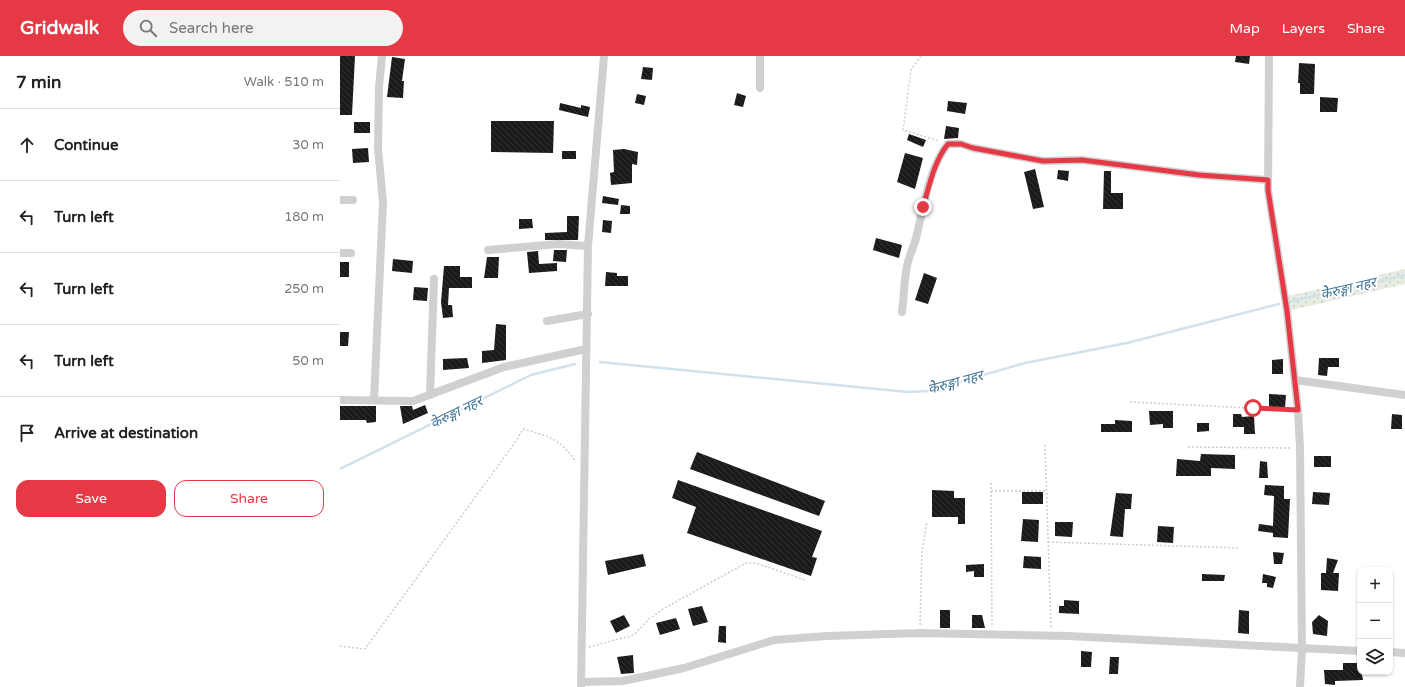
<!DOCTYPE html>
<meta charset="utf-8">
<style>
:root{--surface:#fff;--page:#f2f2f2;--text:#222;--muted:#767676;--line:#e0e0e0;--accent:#e63946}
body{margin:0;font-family:"Varela Round","Noto Sans Devanagari",sans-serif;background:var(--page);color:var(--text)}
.controls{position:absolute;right:12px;bottom:12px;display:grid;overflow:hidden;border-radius:8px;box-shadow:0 1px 3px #0004}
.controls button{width:36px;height:36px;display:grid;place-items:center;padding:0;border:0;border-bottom:1px solid var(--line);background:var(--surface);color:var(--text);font:20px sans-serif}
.stop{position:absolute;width:12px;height:12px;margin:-9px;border:3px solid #e63946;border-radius:50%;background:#fff}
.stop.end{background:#e63946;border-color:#fff;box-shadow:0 1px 4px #0008}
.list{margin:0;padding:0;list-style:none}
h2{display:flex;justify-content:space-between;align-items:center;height:52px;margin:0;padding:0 16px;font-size:17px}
h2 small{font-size:13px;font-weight:400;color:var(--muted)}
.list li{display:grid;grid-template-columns:26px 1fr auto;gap:12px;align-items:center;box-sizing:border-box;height:72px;padding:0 16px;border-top:1px solid var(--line)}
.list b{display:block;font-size:15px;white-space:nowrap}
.list em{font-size:13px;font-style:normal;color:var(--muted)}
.actions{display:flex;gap:8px;padding:12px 16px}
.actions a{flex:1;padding:9px 0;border:1px solid var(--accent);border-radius:12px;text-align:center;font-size:14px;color:var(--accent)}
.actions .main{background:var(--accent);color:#fff}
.icon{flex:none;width:22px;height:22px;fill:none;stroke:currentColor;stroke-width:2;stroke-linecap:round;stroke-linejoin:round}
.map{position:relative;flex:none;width:1065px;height:631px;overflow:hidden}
header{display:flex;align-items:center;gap:24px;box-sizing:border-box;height:56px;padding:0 20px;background:var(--accent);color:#fff}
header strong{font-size:19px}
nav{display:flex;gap:22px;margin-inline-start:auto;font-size:14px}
.search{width:280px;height:36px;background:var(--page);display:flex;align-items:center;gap:10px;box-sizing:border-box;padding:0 14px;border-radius:22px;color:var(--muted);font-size:15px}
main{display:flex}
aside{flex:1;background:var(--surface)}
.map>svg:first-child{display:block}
</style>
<header>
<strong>Gridwalk</strong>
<div class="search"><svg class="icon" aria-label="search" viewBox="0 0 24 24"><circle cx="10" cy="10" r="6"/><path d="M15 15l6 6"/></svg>Search here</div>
<nav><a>Map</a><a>Layers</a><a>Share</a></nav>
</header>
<main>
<aside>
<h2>7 min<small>Walk · 510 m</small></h2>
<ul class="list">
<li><svg class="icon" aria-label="ahead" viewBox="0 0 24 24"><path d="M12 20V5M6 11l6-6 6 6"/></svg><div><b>Continue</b></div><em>30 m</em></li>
<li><svg class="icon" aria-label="left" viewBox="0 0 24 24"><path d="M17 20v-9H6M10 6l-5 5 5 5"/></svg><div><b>Turn left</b></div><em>180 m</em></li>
<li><svg class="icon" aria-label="left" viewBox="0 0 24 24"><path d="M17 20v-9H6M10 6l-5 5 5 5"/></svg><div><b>Turn left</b></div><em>250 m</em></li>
<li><svg class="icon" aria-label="left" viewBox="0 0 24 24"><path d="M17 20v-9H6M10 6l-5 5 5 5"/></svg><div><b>Turn left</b></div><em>50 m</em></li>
<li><svg class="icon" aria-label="arrive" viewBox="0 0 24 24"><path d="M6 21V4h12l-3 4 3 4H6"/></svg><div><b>Arrive at destination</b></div></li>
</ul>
<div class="actions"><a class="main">Save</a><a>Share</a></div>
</aside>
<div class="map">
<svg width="1065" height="631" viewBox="0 0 1065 631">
<defs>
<pattern id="grass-dots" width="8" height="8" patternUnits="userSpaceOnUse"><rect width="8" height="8" fill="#e6ecdf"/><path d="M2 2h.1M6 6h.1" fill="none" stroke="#c6cbc0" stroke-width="1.8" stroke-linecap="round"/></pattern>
<pattern id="building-back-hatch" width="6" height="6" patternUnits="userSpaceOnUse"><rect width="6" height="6" fill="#1a1a1a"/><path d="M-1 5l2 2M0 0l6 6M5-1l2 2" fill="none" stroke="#333"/></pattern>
</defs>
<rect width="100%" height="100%" fill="#fff"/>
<path fill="url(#grass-dots)" d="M1065 213V228L947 255 944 241Z"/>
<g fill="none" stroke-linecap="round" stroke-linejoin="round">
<path stroke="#cfe2ee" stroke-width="2.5" d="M952 245 1065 219
M260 306 568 336 588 335 685 307 787 287 939 248
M0 413 191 319 235 308"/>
</g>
<path fill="url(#building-back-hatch)" d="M0 0H15L12 59H0Z
M896 0H910L909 8 895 6Z
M52 1 65 3 62 25H64L63 42 47 41Z
M959 7 975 8 974 38H960V27H958Z
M303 11 313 12 312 24 301 23Z
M397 37 406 40 403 51 394 49Z
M297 38 306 40 304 49 295 47Z
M980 41 998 42 997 56H980Z
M608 45 627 47 625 58 607 55Z
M220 47 241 52V49L250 51 248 61 219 54Z
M151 65H214L213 97 151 96Z
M14 66H30V77H14Z
M606 70 619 72 618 82 604 83Z
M569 78 586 84 583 91 567 84Z
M28 92 29 106 13 107 12 93Z
M284 93 298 96 297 109 292 108V127L271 129 270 117 274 116 273 94Z
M222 95H236V103H222Z
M565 97 583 102 575 133 557 126Z
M695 113 704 151 693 153 684 116Z
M718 114 729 115 728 125 717 123Z
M764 115H771V137H783V153H763Z
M263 140 279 143 278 149 262 147Z
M281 149 290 150V158H280Z
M227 160H239L238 184H205V177L227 176Z
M179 163H192L193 172 179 173Z
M263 164 272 165 271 177 262 176Z
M536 182 562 189 559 202 533 194Z
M214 194H227L226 206 213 205Z
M198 195 199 208 217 207V215L189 217 187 196Z
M147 201H159L158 222H144Z
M53 203 73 205 72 217 52 215Z
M0 206H9V221H0Z
M104 210H120V221H132V232H109L108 249H112L113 261 103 262 101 246Z
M266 216 277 217V220H288V230H265Z
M584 217 597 222 588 248 575 244Z
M74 231 88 232 87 245 73 244Z
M156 268 166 269V304L142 307V295L154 294Z
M0 276H9L8 290H0Z
M127 302 129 312 103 314V303Z
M979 302H999V311H988L987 320 978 319Z
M943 303V318H932V304Z
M929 338 946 339 945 352 929 351Z
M85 349 88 357 63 368 60 350H72L73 354Z
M0 350H36V366L27 367 26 364H0Z
M809 355H833V372H823V368L810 369Z
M893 358H901L902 361 914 360 915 378H904V371H893Z
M1052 358 1062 359V373H1051Z
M775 364 792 365V376H761V368H775Z
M857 367H869V375L857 376Z
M357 396 485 445 479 460 350 413Z
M861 398 895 399V413L871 412V420H836L837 403 860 405Z
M974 400H991V411H974Z
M920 405 927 406 928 422H919Z
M338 424 482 475 472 501 477 502 471 520 347 477 356 451 332 442Z
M925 429 944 430V443H950L948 482 933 481V477L918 475 919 468 933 470 934 440 924 439Z
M592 434 614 435V442H625V468H618V461H592Z
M682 436H703V448H682Z
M973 436 990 437 989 449 972 448Z
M776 437 792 438 791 453H785L783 481 770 480Z
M683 463 699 464 698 486 681 485Z
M715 466H733L732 481 715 480Z
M818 470 834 471 833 487 817 486Z
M933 496 944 497 942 508H934Z
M303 498 306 510 268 519 265 505Z
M684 500 701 501V513L683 512Z
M987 502 998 504 993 517H999L998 535 981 534V517H986Z
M644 508V521H634V515L626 516V509Z
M862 518 885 519 884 525H862Z
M923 518 936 521 933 532 927 531V527H922Z
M724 544 739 545V558L719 557V550H724Z
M362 550 368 566 353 570 348 553Z
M600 554H610V572H600Z
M899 554 909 555V578L898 577Z
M284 559 290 570 276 577 270 565Z
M632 559H642L645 572H632Z
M979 559 988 565 987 580 973 578 972 566Z
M336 562 340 573 320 579 316 567Z
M379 570H386V587L378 586Z
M741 595 752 596 751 611H741Z
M293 599 294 617 281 618 277 601Z
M770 601H779L778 618H769Z
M1003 607H1020L1023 624 995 625V629L985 628 984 614H1003Z"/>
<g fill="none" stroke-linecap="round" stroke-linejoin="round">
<path stroke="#cdcdcd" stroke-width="1.5" stroke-dasharray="2 2" stroke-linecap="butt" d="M581 0 571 14 563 74 599 85
M790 346 950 354
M705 389 711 572
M848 391 952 392
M651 427 652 571
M651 435H707
M708 486 900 492
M580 569 582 496 587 465
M0 590 25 593 176 385 183 373C208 380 221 383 236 406
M249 591 294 579 309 563 323 553 406 507H416L465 524"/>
<path stroke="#d0d0d0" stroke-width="8" d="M929 0 928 134 947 255 958 354 960 392 962 593 960 631
M420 32V0
M0 144H13
M148 194 218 188 248 190
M0 197H11
M562 256C564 241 564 225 567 210 569 199 575 189 577 178 584 149 589 112 608 88H621L633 92 703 105 742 104 859 119 928 124
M207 265 248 258
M955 324 1065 339
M90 339 94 223
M0 344 73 345 164 311 246 293
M34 344 43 146 38 92 39 31 42 0
M1050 596 1065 597
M241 626 283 625 344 612 434 584 487 580 580 577 728 580 1020 595
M241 630 248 190 264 0"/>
</g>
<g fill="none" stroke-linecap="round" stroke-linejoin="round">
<path stroke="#e63946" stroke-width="5" d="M583 151C589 131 594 105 608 88H621L633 92 703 105 742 104 859 119 928 124V134L947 255 958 354 913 352"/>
</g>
<g text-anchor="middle" stroke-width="4" stroke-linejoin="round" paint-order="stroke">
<g font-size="14" font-style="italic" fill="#3f7597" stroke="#fff">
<text transform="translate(1008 232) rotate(-13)" y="5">केेरुङ्गा नहर</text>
<text transform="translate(615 326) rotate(-15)" y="5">केेरुङ्गा नहर</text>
<text transform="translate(116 356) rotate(-26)" y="5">केरुङ्गा नहर</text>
</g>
</g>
</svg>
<div class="controls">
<button>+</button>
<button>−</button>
<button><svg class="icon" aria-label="layers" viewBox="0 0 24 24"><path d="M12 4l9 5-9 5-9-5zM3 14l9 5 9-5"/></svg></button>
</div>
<div class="stop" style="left:913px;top:352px"></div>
<div class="stop end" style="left:583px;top:151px"></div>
</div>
</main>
